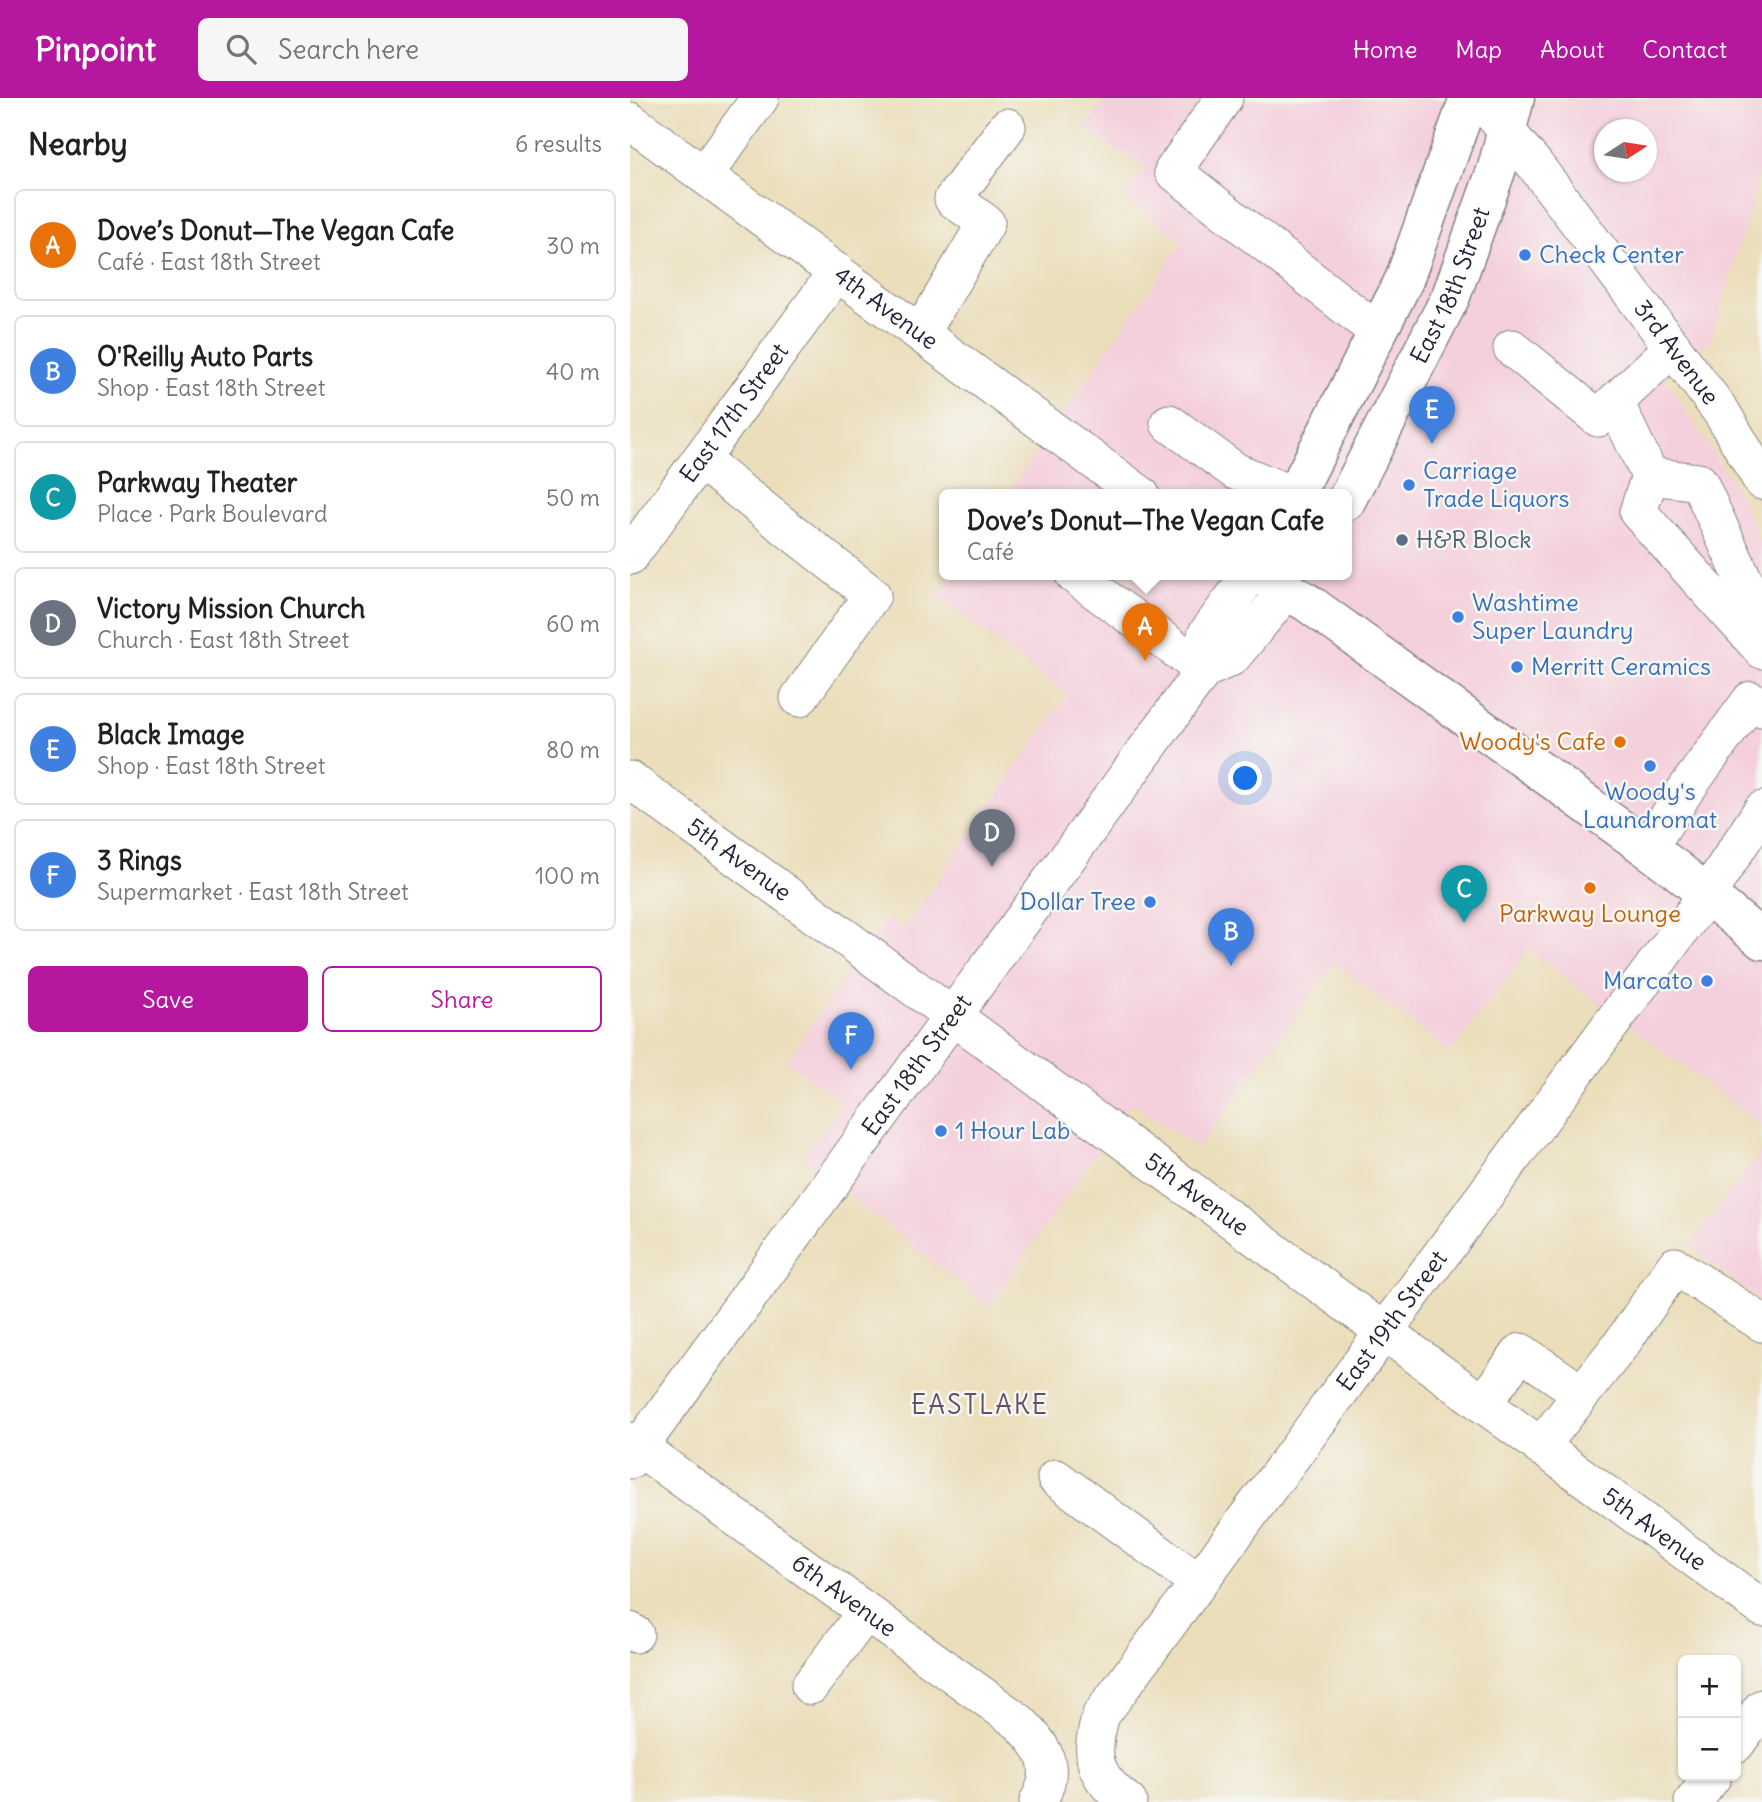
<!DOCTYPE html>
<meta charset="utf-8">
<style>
:root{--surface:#fff;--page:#f6f6f6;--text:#202124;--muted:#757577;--line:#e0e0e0;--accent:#b5179e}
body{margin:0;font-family:Delius,sans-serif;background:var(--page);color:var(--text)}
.controls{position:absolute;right:21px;bottom:21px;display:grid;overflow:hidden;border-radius:10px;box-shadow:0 2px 5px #0004}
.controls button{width:63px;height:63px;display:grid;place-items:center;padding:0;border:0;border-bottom:2px solid var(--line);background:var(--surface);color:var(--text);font:35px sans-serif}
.compass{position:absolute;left:964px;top:21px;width:63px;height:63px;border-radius:50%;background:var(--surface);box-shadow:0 2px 5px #0004;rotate:78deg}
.you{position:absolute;left:616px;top:681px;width:24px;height:24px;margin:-18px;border:5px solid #fff;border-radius:50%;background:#1a73e8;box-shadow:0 0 0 10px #1a73e833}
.badge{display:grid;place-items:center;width:46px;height:46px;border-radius:50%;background:var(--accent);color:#fff;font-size:23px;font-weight:700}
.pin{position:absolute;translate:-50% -58px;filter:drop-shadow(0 2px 4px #0008)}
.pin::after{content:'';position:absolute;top:37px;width:24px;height:21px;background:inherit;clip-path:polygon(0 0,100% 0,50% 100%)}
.popup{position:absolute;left:309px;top:391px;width:413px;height:91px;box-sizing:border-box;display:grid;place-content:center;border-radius:10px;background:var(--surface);filter:drop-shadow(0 2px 5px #0005);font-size:23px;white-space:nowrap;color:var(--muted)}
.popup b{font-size:26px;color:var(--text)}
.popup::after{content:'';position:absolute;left:50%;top:100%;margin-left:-14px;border:14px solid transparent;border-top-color:var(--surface)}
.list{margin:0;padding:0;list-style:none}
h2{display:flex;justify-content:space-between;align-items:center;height:91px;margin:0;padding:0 28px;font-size:30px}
h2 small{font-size:23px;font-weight:400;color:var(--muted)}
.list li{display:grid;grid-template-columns:46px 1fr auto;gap:21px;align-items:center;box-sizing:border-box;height:112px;margin:0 14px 14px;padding:0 14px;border:2px solid var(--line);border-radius:10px}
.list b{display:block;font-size:26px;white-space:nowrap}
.list p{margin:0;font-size:23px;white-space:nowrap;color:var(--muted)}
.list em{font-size:23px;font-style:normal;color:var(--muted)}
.actions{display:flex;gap:14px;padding:21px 28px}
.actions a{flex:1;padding:16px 0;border:2px solid var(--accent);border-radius:10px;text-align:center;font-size:24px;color:var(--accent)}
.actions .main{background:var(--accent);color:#fff}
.icon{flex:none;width:38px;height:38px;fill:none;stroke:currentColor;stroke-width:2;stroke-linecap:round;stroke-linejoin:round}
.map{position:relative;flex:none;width:1132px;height:1704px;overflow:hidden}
header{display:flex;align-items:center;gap:42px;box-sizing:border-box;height:98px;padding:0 35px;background:var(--accent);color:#fff}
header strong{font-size:33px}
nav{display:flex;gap:38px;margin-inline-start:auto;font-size:24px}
.search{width:490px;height:63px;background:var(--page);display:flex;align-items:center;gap:18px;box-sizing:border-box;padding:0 24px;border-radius:10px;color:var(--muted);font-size:26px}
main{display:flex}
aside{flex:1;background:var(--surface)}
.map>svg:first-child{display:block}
</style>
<header>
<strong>Pinpoint</strong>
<div class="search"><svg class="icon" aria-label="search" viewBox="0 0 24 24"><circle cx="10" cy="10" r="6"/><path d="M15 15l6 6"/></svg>Search here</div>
<nav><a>Home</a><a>Map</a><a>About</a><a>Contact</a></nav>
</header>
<main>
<aside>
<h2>Nearby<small>6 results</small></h2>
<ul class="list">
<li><span class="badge" style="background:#e8710a">A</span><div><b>Dove’s Donut—The Vegan Cafe</b><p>Café · East 18th Street</p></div><em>30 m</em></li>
<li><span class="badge" style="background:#3f7fe0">B</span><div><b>O'Reilly Auto Parts</b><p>Shop · East 18th Street</p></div><em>40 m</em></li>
<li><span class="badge" style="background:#0f9aa8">C</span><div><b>Parkway Theater</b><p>Place · Park Boulevard</p></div><em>50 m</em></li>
<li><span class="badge" style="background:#6b7280">D</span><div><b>Victory Mission Church</b><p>Church · East 18th Street</p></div><em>60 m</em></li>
<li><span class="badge" style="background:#3f7fe0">E</span><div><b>Black Image</b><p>Shop · East 18th Street</p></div><em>80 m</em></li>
<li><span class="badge" style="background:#3f7fe0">F</span><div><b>3 Rings</b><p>Supermarket · East 18th Street</p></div><em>100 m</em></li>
</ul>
<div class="actions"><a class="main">Save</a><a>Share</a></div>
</aside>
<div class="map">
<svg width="1132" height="1704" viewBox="0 0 1132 1704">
<rect width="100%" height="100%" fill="#f6f6f2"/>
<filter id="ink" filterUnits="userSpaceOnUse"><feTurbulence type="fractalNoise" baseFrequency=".0143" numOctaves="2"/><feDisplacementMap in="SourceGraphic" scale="14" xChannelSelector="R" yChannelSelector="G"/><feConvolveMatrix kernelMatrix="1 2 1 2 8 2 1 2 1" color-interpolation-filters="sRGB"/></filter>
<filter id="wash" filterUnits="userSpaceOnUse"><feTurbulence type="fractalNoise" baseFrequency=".00686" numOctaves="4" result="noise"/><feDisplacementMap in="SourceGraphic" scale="28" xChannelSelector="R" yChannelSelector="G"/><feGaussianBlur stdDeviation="1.57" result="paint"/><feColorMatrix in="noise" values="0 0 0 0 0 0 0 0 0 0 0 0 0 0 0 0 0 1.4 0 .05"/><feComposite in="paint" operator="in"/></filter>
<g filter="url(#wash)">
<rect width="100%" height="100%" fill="#ebdebb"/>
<path fill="#f4cfdc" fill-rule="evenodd" d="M476 0H1132V68L1081 242 1032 275 1107 393 1132 449V1027L898 852 820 955 704 864 568 1051 502 1005 359 1208 172 1060 213 1004 156 963 257 820 274 831 437 597 307 498 321 477H716V397H376L553 144 495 100 515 71 455 29ZM974 32H1016V74H974Z
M1132 1052V1205L1060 1147Z"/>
</g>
<g filter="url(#ink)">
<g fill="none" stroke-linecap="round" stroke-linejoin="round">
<defs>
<g id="minor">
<path d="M594 0 543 73 748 234"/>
<path id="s1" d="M849 0 905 67 1092 315 1132 383"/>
<path id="s2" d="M0 23 511 397"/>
<path d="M74 77 130 0"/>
<path d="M291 235 356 125 323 101 377 29"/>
<path d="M882 250 968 320 1043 249"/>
<path d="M985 304 1020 378 1008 414 1132 552"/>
<path d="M539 325 605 373 662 397"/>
<path d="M70 362 242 497 169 600"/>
<path d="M1020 378 1069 384 1132 522"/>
<path id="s3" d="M0 458 207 174"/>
<path d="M444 477 574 572"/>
<path d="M574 572 576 537 620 477"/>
<path id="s4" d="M0 682 1132 1510"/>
<path d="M1018 751 1054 694 1121 602 1132 610"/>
<path d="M852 1306 891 1254 935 1284"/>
<path id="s5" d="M0 1343 389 1624C414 1649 428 1669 408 1704"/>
<path d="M910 1349 992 1245 1045 1168 1132 1225"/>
<path id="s6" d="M0 1362 574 572 602 559 657 492"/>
<path d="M426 1380 568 1484"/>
<path d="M0 1533 5 1536"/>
<path d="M180 1588 236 1514"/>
<path d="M1106 1646 1132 1610"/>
<path id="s7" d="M498 1704C462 1678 459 1657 471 1617L1078 795 1132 712"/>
<path d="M1063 1704 1083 1678"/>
</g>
<g id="major">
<path d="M665 397 774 182 839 0"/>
<path id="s8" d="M716 403 821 198 867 70 885 0"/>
<path d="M631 477 678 505 1046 771 1132 842"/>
</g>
</defs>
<use href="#minor" stroke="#86807b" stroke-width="39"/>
<use href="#major" stroke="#86807b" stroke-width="41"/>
<use href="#minor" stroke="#fff" stroke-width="37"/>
<use href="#major" stroke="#fff" stroke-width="38"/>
</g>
</g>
<g fill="#3f7fe0" stroke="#f6f6f2" stroke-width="2.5">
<circle cx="895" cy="157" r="7"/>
<circle cx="779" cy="387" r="7"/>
<circle cx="828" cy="519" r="7"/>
<circle cx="887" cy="569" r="7"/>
<circle cx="1020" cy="668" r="7"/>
<circle cx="520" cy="804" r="7"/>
<circle cx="1077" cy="883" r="7"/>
<circle cx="311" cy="1033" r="7"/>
</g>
<circle fill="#5c6f8a" stroke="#f6f6f2" stroke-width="2.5" cx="772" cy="442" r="7"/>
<g fill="#e8710a" stroke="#f6f6f2" stroke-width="2.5">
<circle cx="990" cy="644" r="7"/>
<circle cx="960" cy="790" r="7"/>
</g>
<g text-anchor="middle" stroke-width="5" stroke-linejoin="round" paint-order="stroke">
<g font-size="24" fill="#366cbe" stroke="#f6f6f2" text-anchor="start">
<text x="909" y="165">Check Center</text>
<text x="793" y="381">Carriage<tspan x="793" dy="28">Trade Liquors</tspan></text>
<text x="842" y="513">Washtime<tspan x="842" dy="28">Super Laundry</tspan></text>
<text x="901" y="577">Merritt Ceramics</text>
<text x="1020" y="702" text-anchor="middle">Woody's<tspan x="1020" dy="28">Laundromat</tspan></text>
<text x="506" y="812" text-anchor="end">Dollar Tree</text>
<text x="1063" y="891" text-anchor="end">Marcato</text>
<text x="325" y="1041">1 Hour Lab</text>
</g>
<g font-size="24" fill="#22223b" stroke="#f6f6f2">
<text dy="8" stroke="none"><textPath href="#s8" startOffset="240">East 18th Street</textPath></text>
<text dy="8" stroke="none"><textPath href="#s2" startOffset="317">4th Avenue</textPath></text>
<text dy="8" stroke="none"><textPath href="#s1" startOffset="322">3rd Avenue</textPath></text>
<text dy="8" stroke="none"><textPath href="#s3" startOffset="177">East 17th Street</textPath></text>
<text dy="8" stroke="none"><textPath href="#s4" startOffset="135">5th Avenue</textPath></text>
<text dy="8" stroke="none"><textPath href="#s6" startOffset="488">East 18th Street</textPath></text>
<text dy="8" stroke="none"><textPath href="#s4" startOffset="702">5th Avenue</textPath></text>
<text dy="8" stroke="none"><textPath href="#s7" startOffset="590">East 19th Street</textPath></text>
<text dy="8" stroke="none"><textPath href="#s4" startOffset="1269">5th Avenue</textPath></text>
<text dy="8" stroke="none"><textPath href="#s5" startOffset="264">6th Avenue</textPath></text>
</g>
<g font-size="24" fill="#4e5e75" stroke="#f6f6f2" text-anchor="start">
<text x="786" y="450">H&amp;R Block</text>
</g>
<g font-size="24" fill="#c56008" stroke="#f6f6f2" text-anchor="end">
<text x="976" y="652">Woody's Cafe</text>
<text x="960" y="824" text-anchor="middle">Parkway Lounge</text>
</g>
<g font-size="26" letter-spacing="2" fill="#634f66" stroke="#f6f6f2">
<text x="350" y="1316">EASTLAKE</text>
</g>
</g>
</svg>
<div class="controls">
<button>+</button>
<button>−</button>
</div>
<svg class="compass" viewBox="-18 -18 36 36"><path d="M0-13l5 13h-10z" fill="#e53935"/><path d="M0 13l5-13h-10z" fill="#757577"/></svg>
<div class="you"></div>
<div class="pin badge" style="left:515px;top:563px;background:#e8710a">A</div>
<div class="popup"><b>Dove’s Donut—The Vegan Cafe</b>Café</div>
<div class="pin badge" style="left:601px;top:868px;background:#3f7fe0">B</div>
<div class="pin badge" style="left:834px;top:825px;background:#0f9aa8">C</div>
<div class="pin badge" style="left:362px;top:769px;background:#6b7280">D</div>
<div class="pin badge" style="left:802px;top:346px;background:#3f7fe0">E</div>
<div class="pin badge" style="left:221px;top:972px;background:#3f7fe0">F</div>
</div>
</main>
